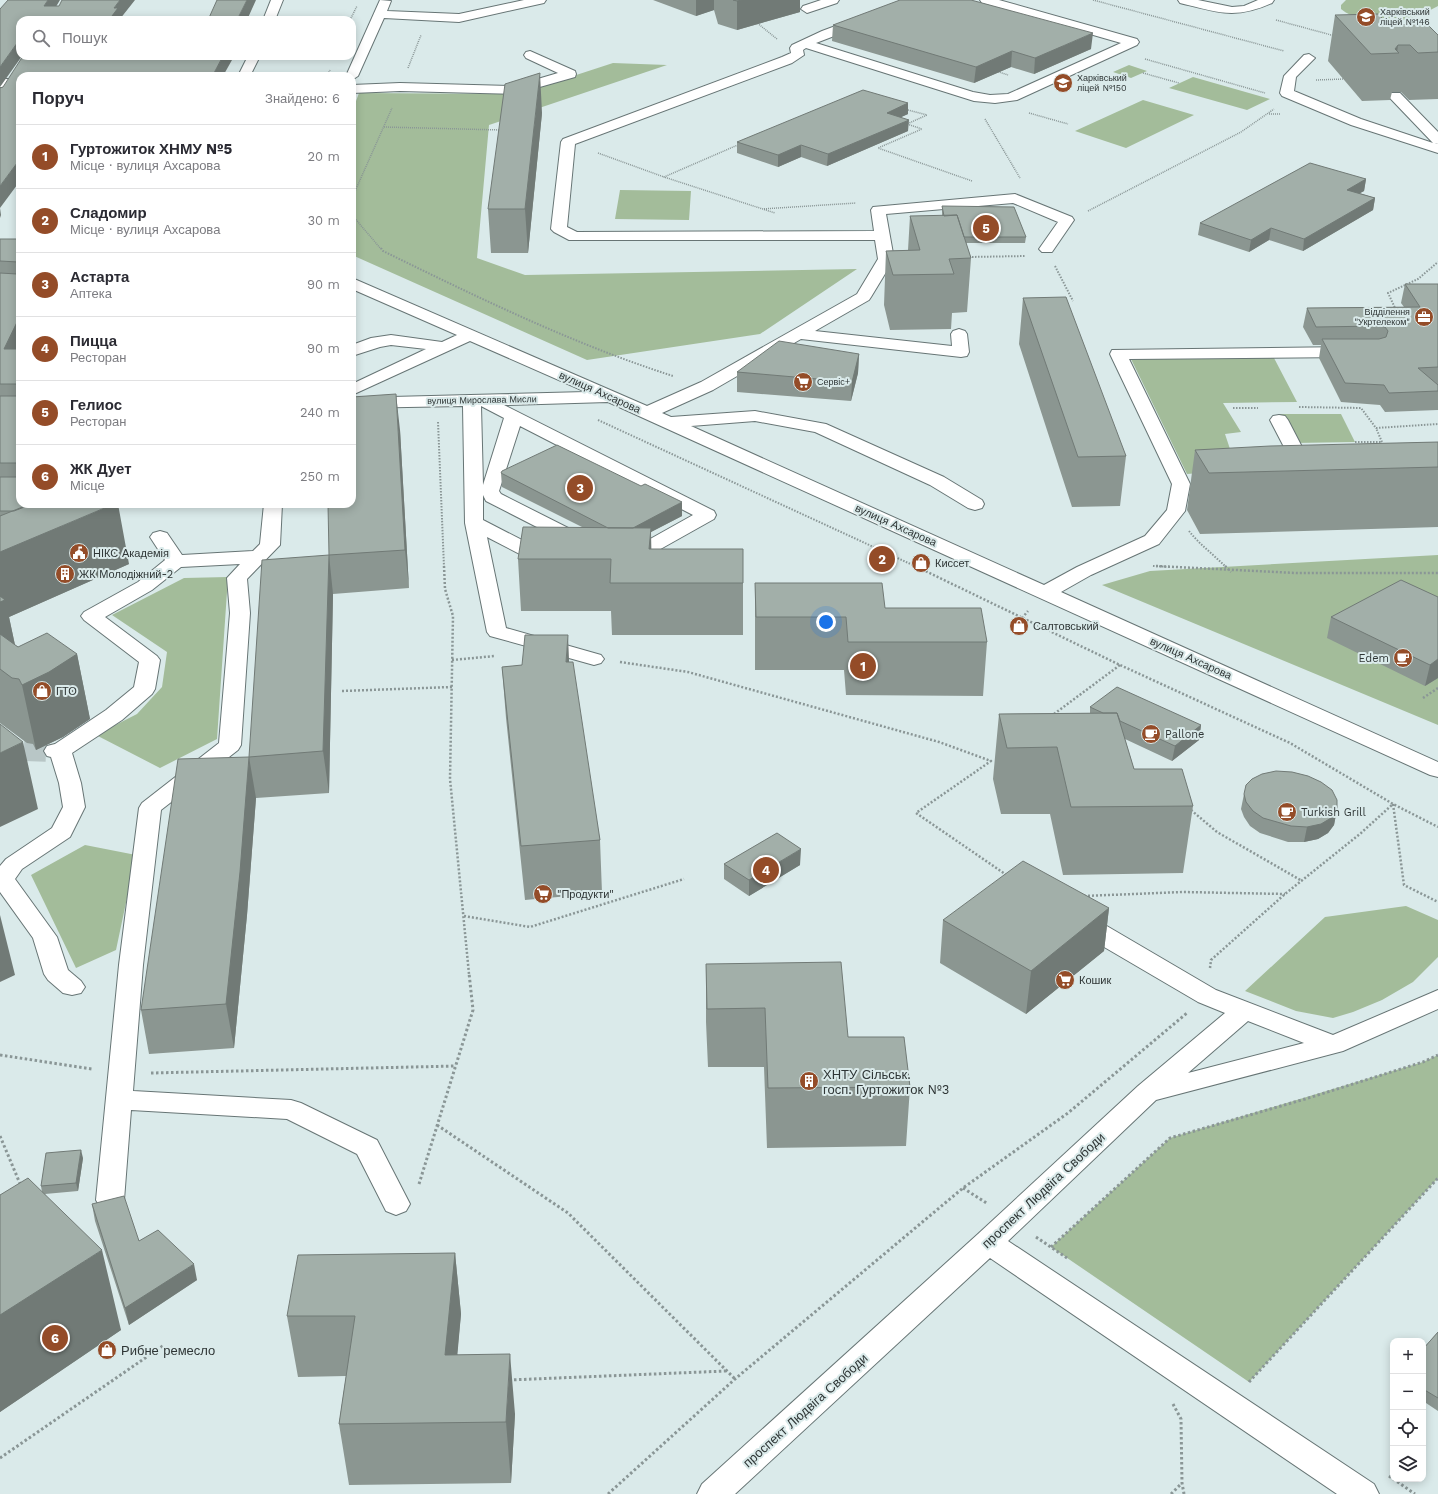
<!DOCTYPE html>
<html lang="uk">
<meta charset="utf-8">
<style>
:root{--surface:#fff;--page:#f7f7f7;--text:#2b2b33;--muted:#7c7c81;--line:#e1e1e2;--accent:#944c28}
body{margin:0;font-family:"Work Sans",sans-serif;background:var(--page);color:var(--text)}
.controls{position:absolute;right:12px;bottom:12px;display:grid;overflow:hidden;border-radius:8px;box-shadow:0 2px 10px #0003}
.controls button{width:36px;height:36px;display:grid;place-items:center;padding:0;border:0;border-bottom:1px solid var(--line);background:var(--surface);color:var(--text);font:20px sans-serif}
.you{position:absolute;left:826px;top:622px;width:14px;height:14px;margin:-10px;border:3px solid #fff;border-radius:50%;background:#1a73e8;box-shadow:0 0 0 6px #1a73e833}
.badge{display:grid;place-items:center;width:26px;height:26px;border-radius:50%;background:var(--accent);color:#fff;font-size:13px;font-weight:700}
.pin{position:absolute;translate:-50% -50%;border:2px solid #fff;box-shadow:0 1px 4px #0006}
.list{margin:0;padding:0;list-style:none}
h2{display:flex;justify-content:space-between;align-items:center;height:52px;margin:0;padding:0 16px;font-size:17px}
h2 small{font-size:13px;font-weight:400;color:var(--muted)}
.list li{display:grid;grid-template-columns:26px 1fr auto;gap:12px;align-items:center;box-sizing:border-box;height:64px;padding:0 16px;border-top:1px solid var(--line)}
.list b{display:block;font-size:15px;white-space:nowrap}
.list p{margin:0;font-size:13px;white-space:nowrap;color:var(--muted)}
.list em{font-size:13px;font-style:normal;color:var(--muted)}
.icon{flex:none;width:22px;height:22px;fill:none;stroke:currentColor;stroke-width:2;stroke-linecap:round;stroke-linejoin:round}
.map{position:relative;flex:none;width:1438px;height:1494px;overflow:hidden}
.search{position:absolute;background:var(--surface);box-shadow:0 2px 10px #0003;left:16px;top:16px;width:340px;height:44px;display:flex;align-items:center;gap:10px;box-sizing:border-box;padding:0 14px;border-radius:12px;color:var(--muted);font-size:15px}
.panel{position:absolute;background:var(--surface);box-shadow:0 2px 10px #0003;left:16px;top:72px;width:340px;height:436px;border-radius:12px}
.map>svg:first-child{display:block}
</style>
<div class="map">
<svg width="1438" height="1494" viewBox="0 0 1438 1494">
<rect width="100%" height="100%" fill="#daeaea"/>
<path fill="#a3bc9a" d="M1346 0H1438V6C1430 10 1421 15 1412 18 1391 24 1359 24 1341 9V5Z
M613 63 667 65 489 125 477 258 525 275 857 269 760 334 587 360 352 255V112L359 93 518 94Z
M1129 65 1147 71 1131 78 1113 72Z
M1193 77 1270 99 1247 110 1169 88Z
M1143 100 1194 115 1126 148 1075 131Z
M620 190 691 191 689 220 615 219Z
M1274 358 1297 402 1223 403 1241 432 1225 434 1237 470 1187 474 1131 359Z
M1279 414H1341L1355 442 1294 443Z
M1438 555V725L1102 585 1150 571Z
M228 577 217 739 160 768 96 735 137 714 162 687 167 652 112 615 184 578Z
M85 845 136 855 116 950 76 968 31 875Z
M1406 906 1438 920V957L1413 982 1382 1000 1353 1012 1333 1018 1296 1011 1245 991 1325 917Z
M1438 1055V1178L1249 1382 1051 1247 1170 1138 1423 1062Z"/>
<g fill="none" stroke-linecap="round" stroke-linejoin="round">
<path stroke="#b8c6c6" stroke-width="22" stroke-dasharray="22 11" stroke-linecap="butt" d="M24 750 55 751"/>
<defs>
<path id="minor" d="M271 0H283L275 20H263Z
M380 0 391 1 387 11 459 14 524 0H546L544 3 459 22 384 18 358 76 352 80V76H346Z
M821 0H839L837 3 807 13 801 9 803 6Z
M905 0H922L920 3 816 43 973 92 990 95 1008 94 1121 43 982 3 980 0H999L1137 39 1139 42 1137 45 1017 100 995 103 974 101 806 48 803 50 804 55 792 63 575 144 567 227 577 232 874 231 871 210 873 207 1015 194 1072 217 1074 220 1052 252H1042L1039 249 1058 222 1013 203 886 214 894 259 871 297 869 300 815 331 952 346 951 334 953 331 959 329 965 331 967 334 969 352 967 356 961 357 801 339 713 390 662 413 671 417 755 411 826 424 944 477 982 500 984 504 982 508 975 510 968 508 930 485 815 432 755 421 691 426 1044 585 1077 567 1145 536 1167 510 1172 484 1110 354 1112 350 1349 347 1355 348 1357 352 1355 356 1349 357 1129 359 1190 484 1185 511 1159 544 1091 575 1061 592 1438 762V777L1430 775 608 402 504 405 714 511 716 515 714 519 632 565 625 567 618 565 615 561 618 557 693 515 520 426 499 491 501 494 586 537 589 541 586 545 579 547 572 545 486 501 483 495V520L553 556 556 560 553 564 546 566 539 564 487 537 506 628 601 655 604 659 601 663 594 665 490 636 487 632 465 523 463 406 352 408V398L586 392 470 341 352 395V384L426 349 391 345 380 347 352 356V345L371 338 391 335 442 342 457 335 352 289V278L647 406 701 382 857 294 878 259 875 240H569L554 232 551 229 561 142 563 139 782 57 791 53 790 48 792 45 822 31ZM481 406 504 418 483 485Z
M1178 0H1198L1232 7 1244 6 1258 0H1274L1272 3C1234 20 1218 12 1180 3Z
M530 51 575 71 576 74 575 77 515 94 400 91 352 93V85L400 83 514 86 558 73 526 58 524 55 526 52Z
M1309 54 1315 58 1296 77 1294 91 1361 119 1433 143 1388 96 1390 93H1400L1438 132V144L1435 143 1438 144V153L1351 125 1282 96 1280 93 1284 76 1304 55Z
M248 56H260L250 76H238Z
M0 79H20V87H0Z
M1279 415 1285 416 1288 420 1315 472 1312 476 1306 477 1300 476 1297 472 1270 420 1273 416Z
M264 504H282L280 545 247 579 250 613 241 745 238 750 161 810 143 965 133 1091 291 1100 301 1103 377 1140 410 1204 406 1211 396 1215 386 1211 357 1154 287 1119 131 1110 124 1200 120 1207 110 1211 100 1207 96 1200 119 965 139 808 142 803 219 743 230 613 227 578 240 564 181 567 152 590 105 617 157 656 160 660 155 689 152 694 122 720 72 753 81 783 85 807 70 837 22 869 15 879 57 937 68 970 81 981 85 987 81 993 72 995 63 993 48 980 44 974 33 938 0 892V866L6 859 52 828 63 807 59 783 51 757 47 756 44 751 47 746 55 744 106 710 134 687 139 662 84 620 81 616 84 612 138 582 165 560 150 537 153 533 160 531 167 533 182 555 253 551 260 544Z
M1079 913 1088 915 1216 990 1333 1035 1438 990V1009L1343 1051 1156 1100 1008 1241 1374 1484 1379 1494H1337L990 1258 735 1494H697L702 1484 978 1234 1138 1086 1225 1013 1198 1002 1070 927 1067 921 1070 915ZM1248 1021 1304 1043 1188 1073Z"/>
</defs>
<use href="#minor" stroke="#677575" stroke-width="2"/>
<path stroke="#8a9696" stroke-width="1.5" stroke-dasharray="1 1" stroke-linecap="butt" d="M1093 0 1284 51
M350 20 357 6
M1276 20 1335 36
M756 22 777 39
M1145 59 1265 93
M408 68 421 35
M996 71 1008 75
M1143 73 1179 83
M327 76 330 70
M1316 80 1344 79
M904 109 927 115 907 124 922 129 878 148 972 181
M1029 113 1068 124
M1269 114H1280
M985 119 1020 178
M384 127 501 130
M740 144 664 177 775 213
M598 153 664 177
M352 198 392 108
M762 209 856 203
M1088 211 1241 132 1274 109
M352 215 381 249"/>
<path stroke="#8a9696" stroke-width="2" stroke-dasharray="1.5 1.5" stroke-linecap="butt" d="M381 248 383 251C477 297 573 344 673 376
M969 257 1026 256
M1055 266 1073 301
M1396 310 1388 293 1418 279 1438 262
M1299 407 1361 408 1376 428 1438 424
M1233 408H1258
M598 420 917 567
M438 422 444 567
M1355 442H1382L1376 428
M1189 531C1199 544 1214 555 1226 567
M1153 566 1171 567"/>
<path stroke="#8a9696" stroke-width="2.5" stroke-dasharray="2 2" stroke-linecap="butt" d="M444 566 445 589 453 616 450 779 469 974
M915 566 1120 665 1290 743 1393 804 1438 827
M1156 566 1296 573H1438
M1225 566 1231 572
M1022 618 1028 611
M452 660 495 656
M620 662 688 672 939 742 991 761 916 813 1008 876
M342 691 452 687
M1423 698 1438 688
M1054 714 1120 665
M1393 804 1404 885 1438 902
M1191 810 1217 832 1302 881
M1084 896 1183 892 1285 894
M464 916 530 927 684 879
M1210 968 1211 960 1285 894 1361 833 1393 804"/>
<path stroke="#8a9696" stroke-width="3" stroke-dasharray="2.5 2.5" stroke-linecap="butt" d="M0 1055 92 1069
M151 1073 456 1066
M437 1125 568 1213 735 1379
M0 1136 21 1186
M419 1184 473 1010 469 973
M963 1188 988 1204
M1036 1237 1067 1258
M1051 1247 1170 1138 1305 1099 1423 1062 1438 1055
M509 1380 726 1371
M1249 1382 1438 1178
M1173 1404 1181 1419 1182 1483 1184 1494
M0 1458 164 1345
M1389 1476 1415 1494
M608 1494 735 1379 963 1188 1068 1113 1187 1013
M1171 1494 1181 1484"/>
<use href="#minor" fill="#fff" fill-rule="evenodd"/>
</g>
<path fill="#8b9691" d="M653 0H800V12L737 30 718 24 714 10 696 16Z
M1335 15 1438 35V99L1409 100 1401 92H1392L1390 100 1362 101 1328 61Z
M833 25 1091 49 1034 74 1011 67 974 83 832 41Z
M908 103V114L901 117 908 131 827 166 801 157 778 167 737 153V142Z
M542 113 528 253H491L488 209Z
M1366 179 1364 191 1359 193 1375 198 1373 210 1303 251 1269 240 1249 252 1198 235 1200 223Z
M942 206 1026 237 1025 243H966L971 258 967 312 952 313 951 329 890 330 884 305 886 251 908 250 910 216H942Z
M0 239H20L17 349 20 504 129 564 9 617 15 645 18 647 77 654 90 719 63 737 36 750 33 744 27 743 0 723Z
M1405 284H1438V410L1385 412 1380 405 1341 402 1319 358 1321 345H1313L1303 327 1307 308 1404 307 1401 303Z
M1023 298 1126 456 1120 506 1072 507 1019 344Z
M859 354 858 373 851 401 737 392V372Z
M400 430 409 588 333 594 329 793 256 798 247 915 234 1048 149 1054 141 1010 249 757 329 555Z
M1438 442V527L1200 534 1187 510 1195 450Z
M501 473 682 516 651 532V549L743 583V635H612L611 611H521L518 559 582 527 502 487Z
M755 583 885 608 987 642 983 696 846 695 844 670H755Z
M1438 597V678L1425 686 1327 638 1331 617Z
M569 662 600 840 602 893 525 900 506 718 502 667Z
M1090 707 1201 725 1199 740 1172 761 1125 739 1134 769 1193 806 1183 873 1063 875 1050 814H1001L993 779 999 714 1090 713Z
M1244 794 1337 809 1334 825 1328 833 1318 839 1304 842H1288L1260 833 1250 826 1244 817 1241 809Z
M724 864 800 865 749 896 724 879Z
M1109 908 1104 951 1026 1014 940 963 943 920Z
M706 964 848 1037 910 1087 906 1146 767 1148 764 1067H708L706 1022Z
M83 1158 78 1191 45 1194 121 1330 0 1412V1195L42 1192 41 1186Z
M92 1204 139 1241 197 1280 129 1325 95 1221Z
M455 1253 461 1314 457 1354 515 1414 511 1483 349 1485 339 1424 346 1376 298 1377 287 1316Z
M1438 1332V1411L1423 1401V1349Z"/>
<path fill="#717a76" d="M48 0H60L48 20 44 6Z
M120 0H135L120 19V20H109L114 8Z
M247 0H256L247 20H237Z
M696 0H714V10L696 16Z
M742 0H800V12L737 30V1Z
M1093 33 1091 49 1034 74 1035 58Z
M20 39V56H22L0 87V67Z
M1398 45 1397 53 1395 49Z
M1012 51 1011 67 974 83 976 67Z
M223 56H231L232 60 223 76H214V73Z
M540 73 542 113 528 253 525 209Z
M908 103V114L886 124 887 113Z
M909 120 908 131 827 166 828 154Z
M801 145V157L778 167V155Z
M20 159V181L0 208V186Z
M1366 179 1364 191 1345 202 1347 190Z
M1375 198 1373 210 1303 251 1304 239Z
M0 208 1 215 0 218Z
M1271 228 1269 240 1249 252 1251 240Z
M20 316V342L8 368 4 349Z
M859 354 858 373 851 401 852 382Z
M396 394 400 430 409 588 405 550Z
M682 502V516L651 532 652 579 649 549 621 534Z
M114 504H118L129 564 9 617 19 664 0 669V552Z
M329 555 333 594 329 793 323 751Z
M568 635 570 685 566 662Z
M77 654 90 719 63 737 36 750 22 685Z
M1438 659V678L1425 686 1430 665Z
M1201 725 1199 740 1172 761 1175 746Z
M23 742 38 809 0 827V753Z
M249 757 256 798 247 915 234 1048 226 1004Z
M1337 809 1334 825 1328 833 1318 839 1304 842 1307 827Z
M801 849 800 865 749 896V880Z
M1109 908 1104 951 1026 1014 1031 971Z
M0 915 15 975 0 982Z
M81 1150 83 1158 78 1191 76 1183Z
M102 1250 121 1330 0 1412V1315Z
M455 1253 461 1314 452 1415 445 1355Z
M194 1264 197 1280 129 1325 125 1308Z
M510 1354 515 1414 511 1483 506 1422Z"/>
<path fill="#a2afa9" stroke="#717a76" d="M8 0H48L44 6H59L62 0H120L114 8H118L109 20H20V39L0 67V9Z
M217 0H247L237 20H208Z
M733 0H742L737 1Z
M900 0H971L1093 33 1035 58 1012 51 976 67 833 25Z
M1378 14 1389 25 1427 24 1438 35V52L1418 53 1410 45H1398L1395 49 1399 53 1371 54 1335 15Z
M23 56H223L214 73H216L215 76H20V159L0 186V88L3 87Z
M540 73 525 209H488L505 84Z
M863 90 908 103 887 113 909 120 828 154 801 145 778 155 737 142Z
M1310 163 1366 179 1347 190 1375 198 1304 239 1271 228 1251 240 1200 223Z
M942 206 1014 207 1026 237H964L957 215 944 216Z
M957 215 971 258 949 259 954 274 893 275 886 251 920 250 910 216Z
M0 239H20V316L4 349H20V504H27V506L14 511H0V477H17V463H0V396H17V384H0V273L17 274 18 262 0 261Z
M1405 284H1438V367L1418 368 1438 385V391L1389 393 1384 385 1345 383 1322 339H1379L1386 337 1388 331 1385 327 1378 326 1316 327 1307 308 1420 307Z
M1066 297 1126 456 1078 457 1023 298Z
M779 341 859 354 852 382 737 372Z
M396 394 405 550 329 555 328 504H352V397Z
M1438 442V467L1209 473 1195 450 1270 446Z
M557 445 641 486 645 484 682 502 633 528H608L501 473 502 471Z
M30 504H114L0 552V516Z
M523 527 651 528 649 549H743V583H610L611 559H518Z
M329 555 323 751 249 757 262 560Z
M1401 580 1438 597V659L1430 665 1331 617Z
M755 583H882L885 608H981L987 642H848L846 617H756Z
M0 596 5 600 0 602Z
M47 633 77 654 49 672 22 685 19 679 12 678 0 669V634L18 647Z
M525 635H568L566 662H573L600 840 521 846 502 667 522 665Z
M1117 687 1201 725 1175 746 1120 721 1117 713H1103L1090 707Z
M1117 713 1134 769H1182L1193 806 1071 807 1057 747 1007 748 999 714Z
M0 724 23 742 0 753Z
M249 757 240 872 226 1004 141 1010 178 759Z
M1276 771 1292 772 1308 776 1321 782 1332 790 1337 800V809L1331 818 1321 824 1307 827 1291 826 1263 818 1253 811 1246 802 1244 794 1246 785 1252 779 1262 774Z
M777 833 801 849 749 880 724 864Z
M1023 861 1109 908 1031 971 943 920Z
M841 962 848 1037H904L910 1087 768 1088 765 1008 707 1009 706 964Z
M81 1150 76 1183 41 1186 46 1153Z
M28 1178 102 1250 0 1315V1195Z
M124 1196 139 1241 158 1230 194 1264 125 1308 92 1204Z
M455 1253 445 1355 510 1354 506 1422 339 1424 355 1316H287L298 1255Z
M1438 1332V1398L1423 1389V1349Z"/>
<defs>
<symbol id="school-disc" viewBox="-11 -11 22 22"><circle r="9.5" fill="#944c28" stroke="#daeaea"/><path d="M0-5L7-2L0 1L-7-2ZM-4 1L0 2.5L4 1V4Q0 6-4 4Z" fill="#fff"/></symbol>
<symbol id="office-disc" viewBox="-11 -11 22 22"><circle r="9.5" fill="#944c28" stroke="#daeaea"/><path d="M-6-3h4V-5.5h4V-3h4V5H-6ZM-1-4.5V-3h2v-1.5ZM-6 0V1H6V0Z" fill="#fff"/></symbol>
<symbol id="supermarket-disc" viewBox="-11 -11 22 22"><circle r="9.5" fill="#944c28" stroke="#daeaea"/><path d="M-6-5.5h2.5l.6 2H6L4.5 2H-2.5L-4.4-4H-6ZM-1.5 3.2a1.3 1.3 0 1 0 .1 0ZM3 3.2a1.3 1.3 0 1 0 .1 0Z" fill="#fff"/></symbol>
<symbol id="civic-disc" viewBox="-11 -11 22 22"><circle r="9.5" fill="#944c28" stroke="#daeaea"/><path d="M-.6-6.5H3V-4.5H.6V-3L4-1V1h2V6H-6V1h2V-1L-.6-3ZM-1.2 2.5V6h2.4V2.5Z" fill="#fff"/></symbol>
<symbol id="shop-disc" viewBox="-11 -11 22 22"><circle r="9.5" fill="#944c28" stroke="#daeaea"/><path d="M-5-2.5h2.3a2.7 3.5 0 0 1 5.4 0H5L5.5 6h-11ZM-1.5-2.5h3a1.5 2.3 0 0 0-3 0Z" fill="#fff"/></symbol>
<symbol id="building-disc" viewBox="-11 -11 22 22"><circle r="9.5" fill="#944c28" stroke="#daeaea"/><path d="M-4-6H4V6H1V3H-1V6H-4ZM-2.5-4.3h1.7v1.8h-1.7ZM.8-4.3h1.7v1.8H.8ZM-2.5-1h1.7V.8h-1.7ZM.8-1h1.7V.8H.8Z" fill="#fff"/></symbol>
<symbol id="cafe-disc" viewBox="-11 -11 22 22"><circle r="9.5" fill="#944c28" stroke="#daeaea"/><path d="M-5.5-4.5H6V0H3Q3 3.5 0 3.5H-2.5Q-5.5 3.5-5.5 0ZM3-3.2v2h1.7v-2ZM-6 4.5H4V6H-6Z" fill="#fff"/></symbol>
</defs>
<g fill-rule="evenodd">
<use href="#school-disc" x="1355" y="6" width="22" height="22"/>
<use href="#school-disc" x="1052" y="72" width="22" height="22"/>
<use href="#office-disc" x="1413" y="306" width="22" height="22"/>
<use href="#supermarket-disc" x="792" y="371" width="22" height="22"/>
<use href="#civic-disc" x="68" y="542" width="22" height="22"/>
<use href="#shop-disc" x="910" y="552" width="22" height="22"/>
<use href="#building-disc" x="54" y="563" width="22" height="22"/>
<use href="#shop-disc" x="1008" y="615" width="22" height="22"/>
<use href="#cafe-disc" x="1392" y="647" width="22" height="22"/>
<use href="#shop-disc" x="31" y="680" width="22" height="22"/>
<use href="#cafe-disc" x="1140" y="723" width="22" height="22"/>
<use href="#cafe-disc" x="1276" y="801" width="22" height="22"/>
<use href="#supermarket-disc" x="532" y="883" width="22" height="22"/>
<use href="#supermarket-disc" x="1054" y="969" width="22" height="22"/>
<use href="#building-disc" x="798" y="1070" width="22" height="22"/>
<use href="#shop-disc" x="96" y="1339" width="22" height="22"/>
</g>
<g text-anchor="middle" stroke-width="4" stroke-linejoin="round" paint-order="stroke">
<g font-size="9" fill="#2f3636" stroke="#daeaea" text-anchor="start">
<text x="1380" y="15">Харківський<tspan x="1380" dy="10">ліцей №146</tspan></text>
<text x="1077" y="81">Харківський<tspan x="1077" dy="10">ліцей №150</tspan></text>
<text x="1410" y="315" text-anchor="end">Відділення<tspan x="1410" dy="10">"Укртелеком"</tspan></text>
<text x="817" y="385">Сервіс+</text>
</g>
<g font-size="9" fill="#2f3636" stroke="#daeaea">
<text transform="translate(482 400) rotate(-1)" y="3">вулиця Мирослава Мисли</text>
</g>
<g font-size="11" fill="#2f3636" stroke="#daeaea">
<text transform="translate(600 392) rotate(24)" y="4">вулиця Ахсарова</text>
<text transform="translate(896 525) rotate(24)" y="4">вулиця Ахсарова</text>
<text transform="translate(1191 658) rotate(24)" y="4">вулиця Ахсарова</text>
</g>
<g font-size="11" fill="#2f3636" stroke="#daeaea" text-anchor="start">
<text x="93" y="557">НІКС Академія</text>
<text x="935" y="567">Киссет</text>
<text x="79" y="578">ЖК Молодіжний-2</text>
<text x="1033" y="630">Салтовський</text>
<text x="1389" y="662" text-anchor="end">Edem</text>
<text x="56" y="695">ГТО</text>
<text x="1165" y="738">Pallone</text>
<text x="1301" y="816">Turkish Grill</text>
<text x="557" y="898">"Продукти"</text>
<text x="1079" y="984">Кошик</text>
</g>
<g font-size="13" fill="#2f3636" stroke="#daeaea" text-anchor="start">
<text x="823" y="1079">ХНТУ Сільськ.<tspan x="823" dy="15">госп. Гуртожиток №3</tspan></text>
<text x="121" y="1355">Рибне ремесло</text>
</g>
<g font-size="13" fill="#2f3636" stroke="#daeaea">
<text transform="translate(1043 1190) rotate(-43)" y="5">проспект Людвіга Свободи</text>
<text transform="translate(805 1410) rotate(-42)" y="5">проспект Людвіга Свободи</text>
</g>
</g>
</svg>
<div class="controls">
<button>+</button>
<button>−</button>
<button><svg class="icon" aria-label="locate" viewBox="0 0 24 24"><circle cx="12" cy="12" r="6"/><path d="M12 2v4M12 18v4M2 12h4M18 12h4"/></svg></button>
<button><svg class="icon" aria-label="layers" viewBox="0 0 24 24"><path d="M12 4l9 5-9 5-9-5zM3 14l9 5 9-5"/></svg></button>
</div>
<div class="you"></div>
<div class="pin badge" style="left:863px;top:666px">1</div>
<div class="pin badge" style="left:882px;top:559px">2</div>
<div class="pin badge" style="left:580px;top:488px">3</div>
<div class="pin badge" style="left:766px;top:870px">4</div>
<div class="pin badge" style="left:986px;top:228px">5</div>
<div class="pin badge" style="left:55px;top:1338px">6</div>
<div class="search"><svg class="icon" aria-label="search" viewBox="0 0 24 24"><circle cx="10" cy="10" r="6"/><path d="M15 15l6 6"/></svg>Пошук</div>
<section class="panel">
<h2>Поруч<small>Знайдено: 6</small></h2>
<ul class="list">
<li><span class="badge">1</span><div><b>Гуртожиток ХНМУ №5</b><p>Місце · вулиця Ахсарова</p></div><em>20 m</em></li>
<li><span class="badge">2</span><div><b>Сладомир</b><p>Місце · вулиця Ахсарова</p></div><em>30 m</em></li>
<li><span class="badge">3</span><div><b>Астарта</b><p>Аптека</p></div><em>90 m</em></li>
<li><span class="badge">4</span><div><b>Пицца</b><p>Ресторан</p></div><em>90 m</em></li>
<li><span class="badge">5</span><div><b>Гелиос</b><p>Ресторан</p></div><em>240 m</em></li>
<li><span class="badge">6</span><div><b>ЖК Дует</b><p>Місце</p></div><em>250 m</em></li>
</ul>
</section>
</div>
